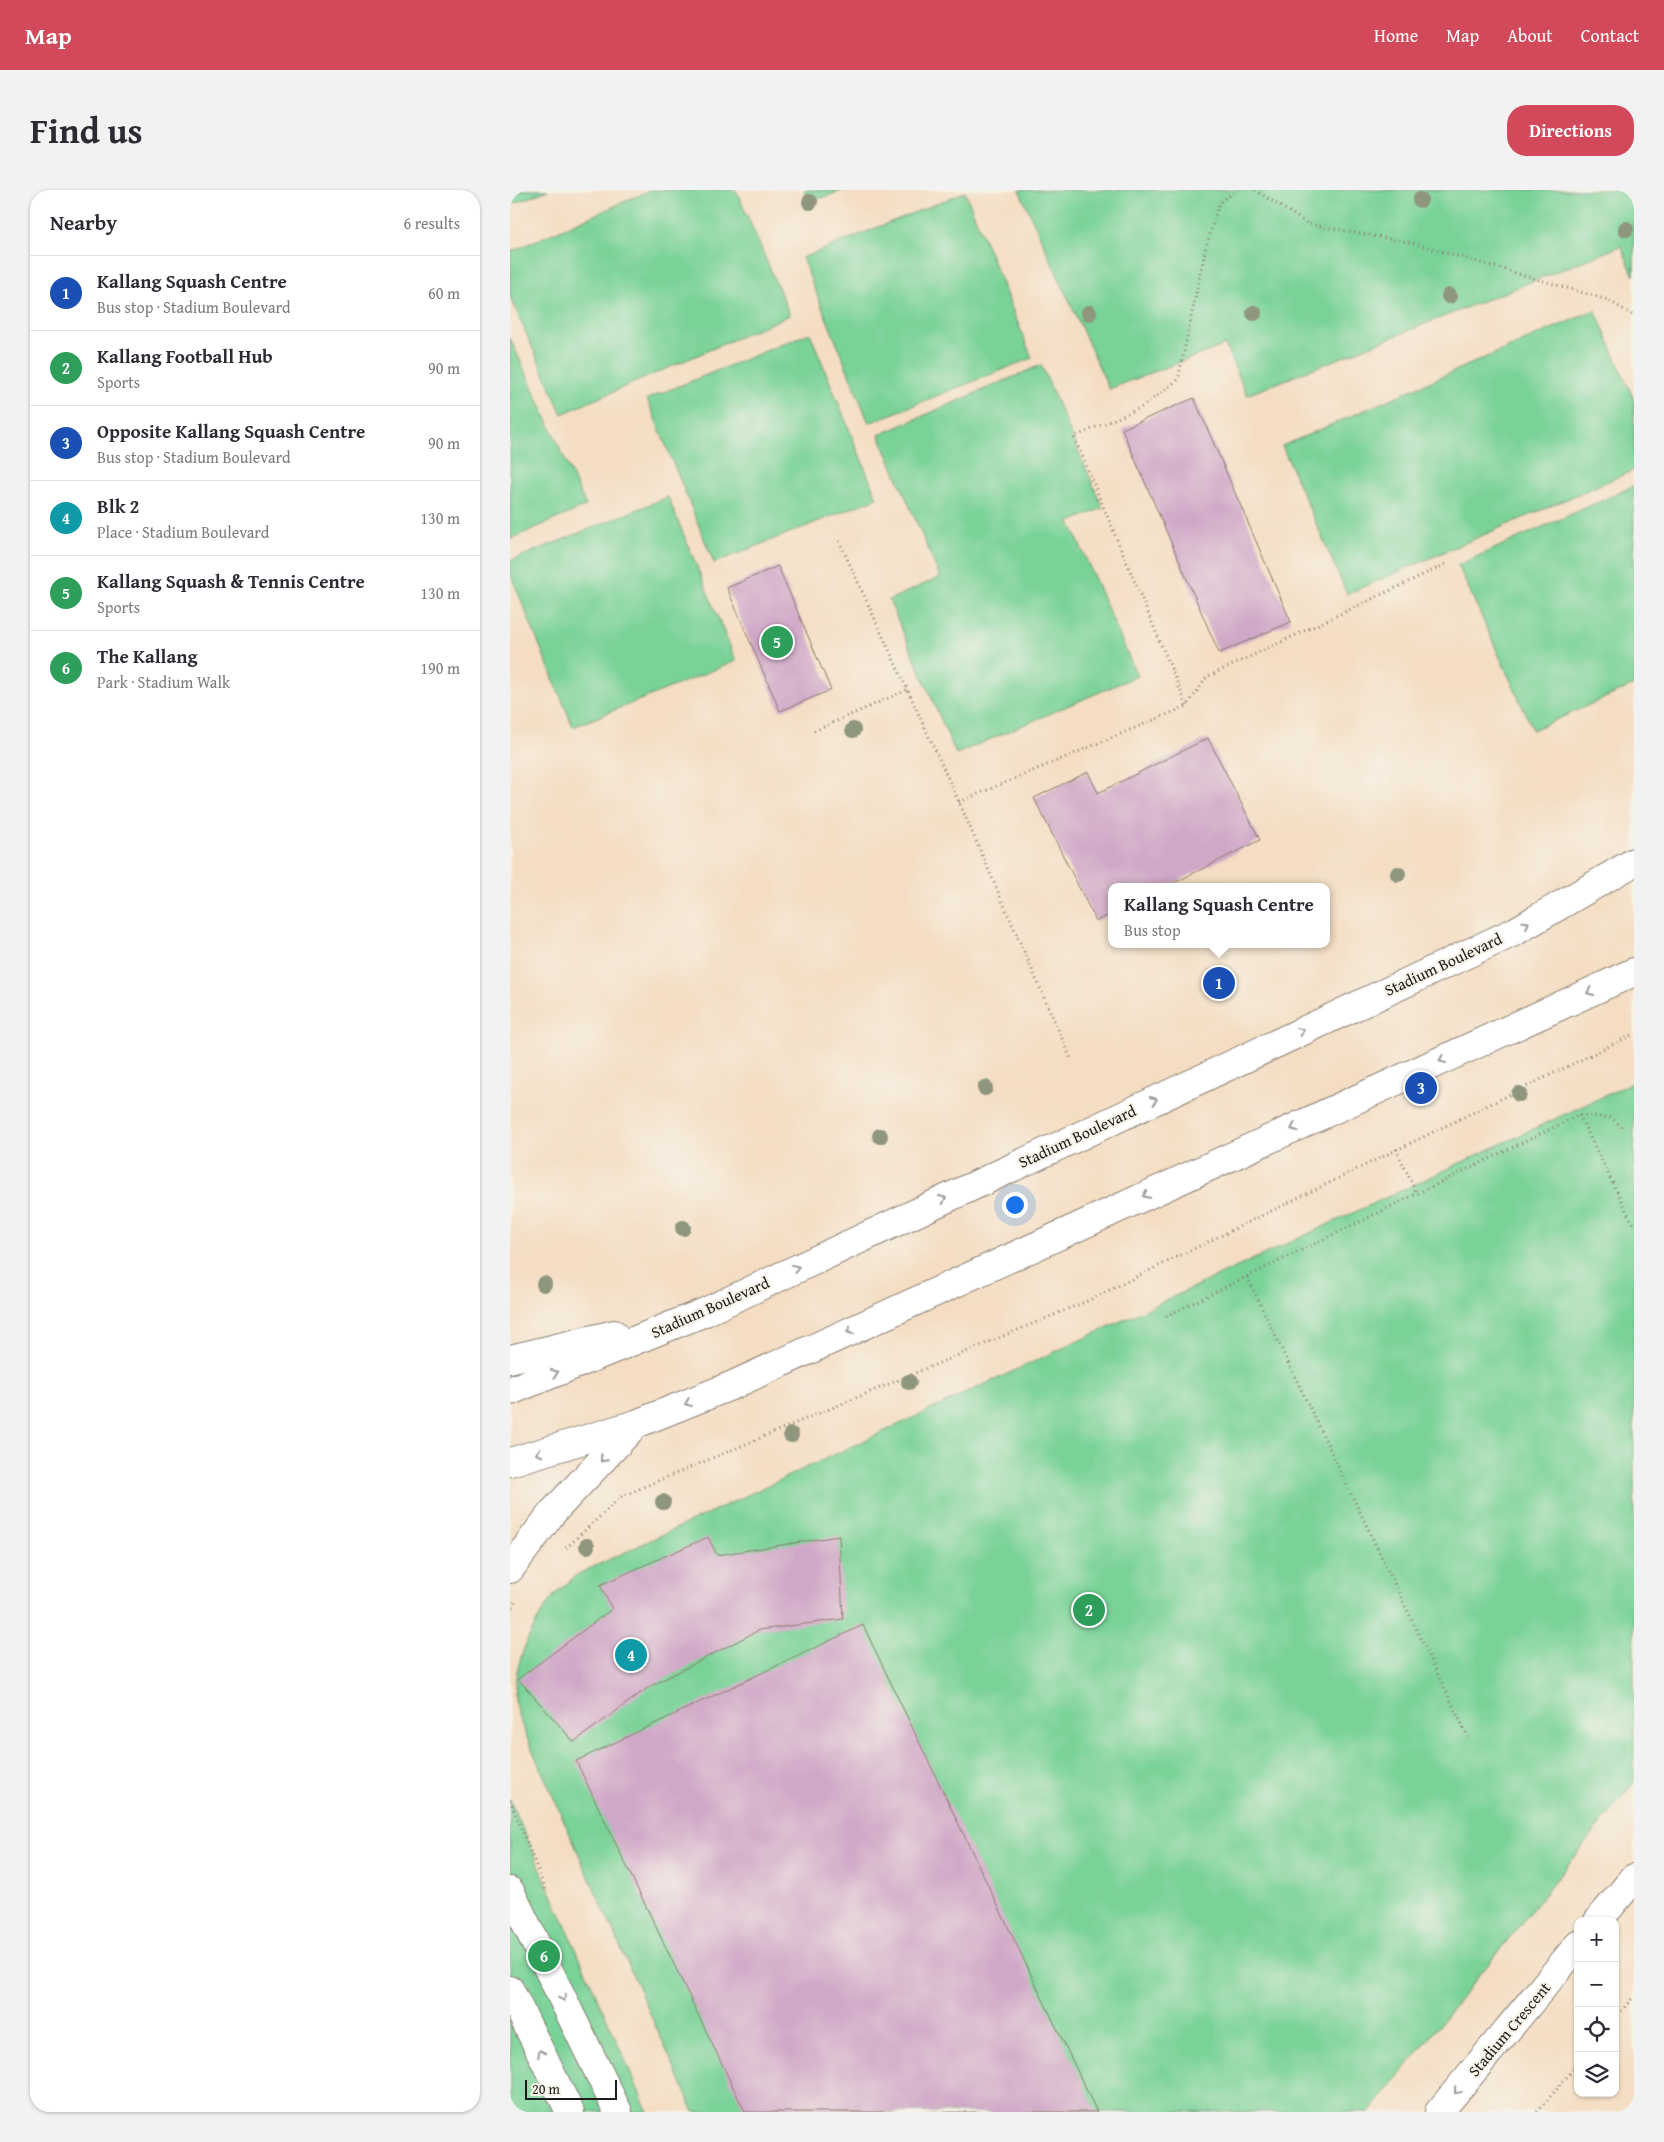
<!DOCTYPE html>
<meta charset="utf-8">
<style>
:root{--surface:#fff;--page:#f2f2f3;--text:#2b2b33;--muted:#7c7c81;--line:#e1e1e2;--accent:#d1495b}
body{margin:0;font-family:"Gentium Book Plus",serif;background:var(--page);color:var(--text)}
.controls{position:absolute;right:15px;bottom:15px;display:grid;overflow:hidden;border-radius:10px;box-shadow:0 1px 4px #0004}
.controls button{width:45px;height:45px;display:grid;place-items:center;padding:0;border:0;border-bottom:1px solid var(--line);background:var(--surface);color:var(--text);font:25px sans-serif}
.scale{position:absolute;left:15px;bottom:12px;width:92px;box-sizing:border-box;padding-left:5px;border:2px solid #1c1c1c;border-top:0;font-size:14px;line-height:18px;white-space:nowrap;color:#1c1c1c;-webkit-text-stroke:4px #f7f3e8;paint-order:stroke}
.you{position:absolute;left:504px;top:1014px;width:18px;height:18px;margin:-12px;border:4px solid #fff;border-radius:50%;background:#1a73e8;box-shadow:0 0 0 8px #1a73e833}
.badge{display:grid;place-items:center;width:32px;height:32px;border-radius:50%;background:var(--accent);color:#fff;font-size:16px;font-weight:700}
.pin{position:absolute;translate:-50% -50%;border:2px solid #fff;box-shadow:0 1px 5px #0006}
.popup{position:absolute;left:598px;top:693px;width:222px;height:65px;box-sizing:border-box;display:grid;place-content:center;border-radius:10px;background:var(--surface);filter:drop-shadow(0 1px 4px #0005);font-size:16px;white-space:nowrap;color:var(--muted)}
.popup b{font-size:19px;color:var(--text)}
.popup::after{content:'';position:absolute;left:50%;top:100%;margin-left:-10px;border:10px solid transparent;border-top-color:var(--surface)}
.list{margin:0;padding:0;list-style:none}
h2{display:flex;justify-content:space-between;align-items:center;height:65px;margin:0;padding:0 20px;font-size:21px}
h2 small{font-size:16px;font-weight:400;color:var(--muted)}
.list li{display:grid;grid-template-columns:32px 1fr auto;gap:15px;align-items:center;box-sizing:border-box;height:75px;padding:0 20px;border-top:1px solid var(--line)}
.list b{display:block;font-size:19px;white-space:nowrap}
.list p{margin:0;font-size:16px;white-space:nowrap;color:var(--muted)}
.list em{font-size:16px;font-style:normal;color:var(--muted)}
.icon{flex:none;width:28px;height:28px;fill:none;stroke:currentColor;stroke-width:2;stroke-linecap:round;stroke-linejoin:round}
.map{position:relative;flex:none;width:1124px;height:1922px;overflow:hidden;border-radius:20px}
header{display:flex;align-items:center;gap:30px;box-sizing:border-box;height:70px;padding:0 25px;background:var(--accent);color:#fff}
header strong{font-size:24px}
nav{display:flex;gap:28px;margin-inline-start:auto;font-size:18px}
.intro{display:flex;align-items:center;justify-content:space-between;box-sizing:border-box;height:120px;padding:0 30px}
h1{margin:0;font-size:35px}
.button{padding:12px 22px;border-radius:20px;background:var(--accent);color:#fff;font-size:18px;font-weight:700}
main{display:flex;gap:30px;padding:0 30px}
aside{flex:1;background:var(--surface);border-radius:20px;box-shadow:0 1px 4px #0004}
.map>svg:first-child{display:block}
</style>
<header>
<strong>Map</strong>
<nav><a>Home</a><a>Map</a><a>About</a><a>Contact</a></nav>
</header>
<div class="intro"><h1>Find us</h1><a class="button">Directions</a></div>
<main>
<aside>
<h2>Nearby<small>6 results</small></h2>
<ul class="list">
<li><span class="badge" style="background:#1a4fb4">1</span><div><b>Kallang Squash Centre</b><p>Bus stop · Stadium Boulevard</p></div><em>60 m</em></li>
<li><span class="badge" style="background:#2e9e5b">2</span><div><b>Kallang Football Hub</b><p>Sports</p></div><em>90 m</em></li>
<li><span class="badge" style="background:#1a4fb4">3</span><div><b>Opposite Kallang Squash Centre</b><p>Bus stop · Stadium Boulevard</p></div><em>90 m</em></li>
<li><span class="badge" style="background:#0f9aa8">4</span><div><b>Blk 2</b><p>Place · Stadium Boulevard</p></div><em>130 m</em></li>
<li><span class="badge" style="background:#2e9e5b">5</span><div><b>Kallang Squash &amp; Tennis Centre</b><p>Sports</p></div><em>130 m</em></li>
<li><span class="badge" style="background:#2e9e5b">6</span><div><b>The Kallang</b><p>Park · Stadium Walk</p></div><em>190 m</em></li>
</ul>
</aside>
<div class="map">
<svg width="1124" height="1922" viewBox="0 0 1124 1922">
<rect width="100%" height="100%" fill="#f7f3e8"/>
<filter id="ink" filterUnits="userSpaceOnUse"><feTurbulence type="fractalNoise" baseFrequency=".02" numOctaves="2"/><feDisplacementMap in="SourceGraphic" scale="10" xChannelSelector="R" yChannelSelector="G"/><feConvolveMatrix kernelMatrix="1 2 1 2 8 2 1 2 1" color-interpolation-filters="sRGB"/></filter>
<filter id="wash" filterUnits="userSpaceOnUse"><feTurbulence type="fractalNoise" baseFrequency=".0096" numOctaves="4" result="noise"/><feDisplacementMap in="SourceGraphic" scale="20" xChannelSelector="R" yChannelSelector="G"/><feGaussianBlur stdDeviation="1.12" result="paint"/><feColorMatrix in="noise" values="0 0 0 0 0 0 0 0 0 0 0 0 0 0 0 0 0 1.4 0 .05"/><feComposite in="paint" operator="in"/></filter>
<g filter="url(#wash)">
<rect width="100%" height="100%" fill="#f4ddc2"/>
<path fill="#79d298" stroke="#4a775a" d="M0 0H38L0 15Z
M141 0H226L280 125 52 224 0 107V62Z
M294 0H334L300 12Z
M509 0H1124V86L1111 56 737 205 715 155 599 199Z
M455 2 522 168 359 233 292 68Z
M1085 120 1124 210V280L837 404 772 256Z
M300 143 367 308 204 373 137 209Z
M0 148 76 316 0 349Z
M531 175 593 318 560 332 627 486 446 564 379 410 430 387 369 245Z
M1124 296V495L1023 540 948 375Z
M158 307 226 471 63 537 0 383V371Z
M1124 892V1592L860 1922H184L21 1557C16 1543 6 1525 5 1510 2 1476 22 1435 42 1408 49 1399 59 1392 68 1384Z
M0 1610 138 1922H0Z"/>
<g id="blocks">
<path fill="#d0a8c7" d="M684 208 781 432 709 463 612 239Z
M268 376 321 500 270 521 217 398Z
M698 548 750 650 656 697H602V724L586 731 524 608 578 582 588 603Z
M329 1346 333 1429 249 1440 139 1497 64 1552 8 1489 102 1419 90 1395 198 1347 207 1365Z
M353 1435 587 1922H235L66 1571Z"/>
</g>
</g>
<g filter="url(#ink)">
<use href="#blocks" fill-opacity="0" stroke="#887c6f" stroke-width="1"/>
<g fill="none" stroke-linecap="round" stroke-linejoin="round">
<defs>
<path id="minor" d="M0 1169 104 1144
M0 1201 195 1122 1006 741 1124 672
M0 1272 126 1234 223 1195 1124 782
M0 1379 42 1323 125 1235
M0 1701 108 1922
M1088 1731 1124 1688
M0 1800 60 1922
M929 1922 1068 1755"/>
</defs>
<use href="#minor" stroke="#887c6f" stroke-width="30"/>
<path stroke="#887c6f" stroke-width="3" stroke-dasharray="1 4" stroke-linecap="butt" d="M745 0 798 34 903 53 1098 110 1124 126
M329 351 449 612 561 869
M677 516 564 247 632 217 668 190 695 61 709 13 727 0
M304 541 397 500
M449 612 677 516 697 487 936 374
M1069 925 1124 1036
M886 959 907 1004
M737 1087 958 1547
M656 1126 1069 925 1102 928 1115 940
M56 1358 112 1306 577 1111 1124 844
M0 1422 6 1409
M0 1610 37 1703
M1105 1829 1124 1806
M1027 1922 1068 1874"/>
<use href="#minor" stroke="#fff" stroke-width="28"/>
</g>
<g fill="#8f967e">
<circle cx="910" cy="10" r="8"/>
<circle cx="300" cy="12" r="8"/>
<circle cx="1116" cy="39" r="8"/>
<circle cx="939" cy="106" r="8"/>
<circle cx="579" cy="123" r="8"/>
<circle cx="744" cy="123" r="8"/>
<circle cx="343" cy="540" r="8"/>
<circle cx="888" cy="684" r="8"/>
<circle cx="475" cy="898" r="8"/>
<circle cx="1009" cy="904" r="8"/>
<circle cx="370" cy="946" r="8"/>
<circle cx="173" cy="1038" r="8"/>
<circle cx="34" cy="1094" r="8"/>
<circle cx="399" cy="1192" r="8"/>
<circle cx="281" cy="1245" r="8"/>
<circle cx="153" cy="1312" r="8"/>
<circle cx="77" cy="1356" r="8"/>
</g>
<defs><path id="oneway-chevron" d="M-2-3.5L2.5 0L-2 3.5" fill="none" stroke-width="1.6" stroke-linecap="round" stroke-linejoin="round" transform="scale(1.25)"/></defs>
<g stroke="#999">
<use href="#oneway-chevron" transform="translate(1016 734) rotate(-30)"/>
<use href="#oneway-chevron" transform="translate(1080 802) rotate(155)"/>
<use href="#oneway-chevron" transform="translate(791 841) rotate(-25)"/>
<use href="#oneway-chevron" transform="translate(932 870) rotate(155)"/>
<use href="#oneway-chevron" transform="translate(644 910) rotate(-25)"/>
<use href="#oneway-chevron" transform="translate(784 938) rotate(155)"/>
<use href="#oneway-chevron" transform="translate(636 1005) rotate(155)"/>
<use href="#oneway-chevron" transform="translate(433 1009) rotate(-25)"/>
<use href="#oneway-chevron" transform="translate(286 1078) rotate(-25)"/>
<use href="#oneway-chevron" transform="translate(340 1141) rotate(155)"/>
<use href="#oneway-chevron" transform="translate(45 1183) rotate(-22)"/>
<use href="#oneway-chevron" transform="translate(178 1213) rotate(158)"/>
<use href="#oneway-chevron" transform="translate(29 1263) rotate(163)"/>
<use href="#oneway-chevron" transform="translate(93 1269) rotate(133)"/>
<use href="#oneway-chevron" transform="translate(53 1808) rotate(64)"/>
<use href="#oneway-chevron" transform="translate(31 1863) rotate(-116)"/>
<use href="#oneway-chevron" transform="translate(947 1901) rotate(130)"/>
</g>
</g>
<g text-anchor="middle" stroke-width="4.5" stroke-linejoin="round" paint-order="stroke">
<g font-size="16" fill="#1c1c1c" stroke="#f7f3e8">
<text transform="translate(933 774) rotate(-25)" y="6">Stadium Boulevard</text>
<text transform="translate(567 946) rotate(-25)" y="6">Stadium Boulevard</text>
<text transform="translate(200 1117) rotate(-24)" y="6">Stadium Boulevard</text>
<text transform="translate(999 1839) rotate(-50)" y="6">Stadium Crescent</text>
</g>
</g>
</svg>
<div class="controls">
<button>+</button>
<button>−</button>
<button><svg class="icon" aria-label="locate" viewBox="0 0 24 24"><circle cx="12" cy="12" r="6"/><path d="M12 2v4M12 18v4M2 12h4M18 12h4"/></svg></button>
<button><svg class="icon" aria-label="layers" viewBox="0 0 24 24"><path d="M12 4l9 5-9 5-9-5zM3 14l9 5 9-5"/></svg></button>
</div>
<div class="scale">20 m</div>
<div class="you"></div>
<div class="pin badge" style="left:709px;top:793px;background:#1a4fb4">1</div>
<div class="popup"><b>Kallang Squash Centre</b>Bus stop</div>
<div class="pin badge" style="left:579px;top:1420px;background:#2e9e5b">2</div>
<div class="pin badge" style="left:911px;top:898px;background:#1a4fb4">3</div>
<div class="pin badge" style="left:121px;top:1465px;background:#0f9aa8">4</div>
<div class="pin badge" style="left:267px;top:452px;background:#2e9e5b">5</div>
<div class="pin badge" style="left:34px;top:1766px;background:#2e9e5b">6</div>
</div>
</main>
